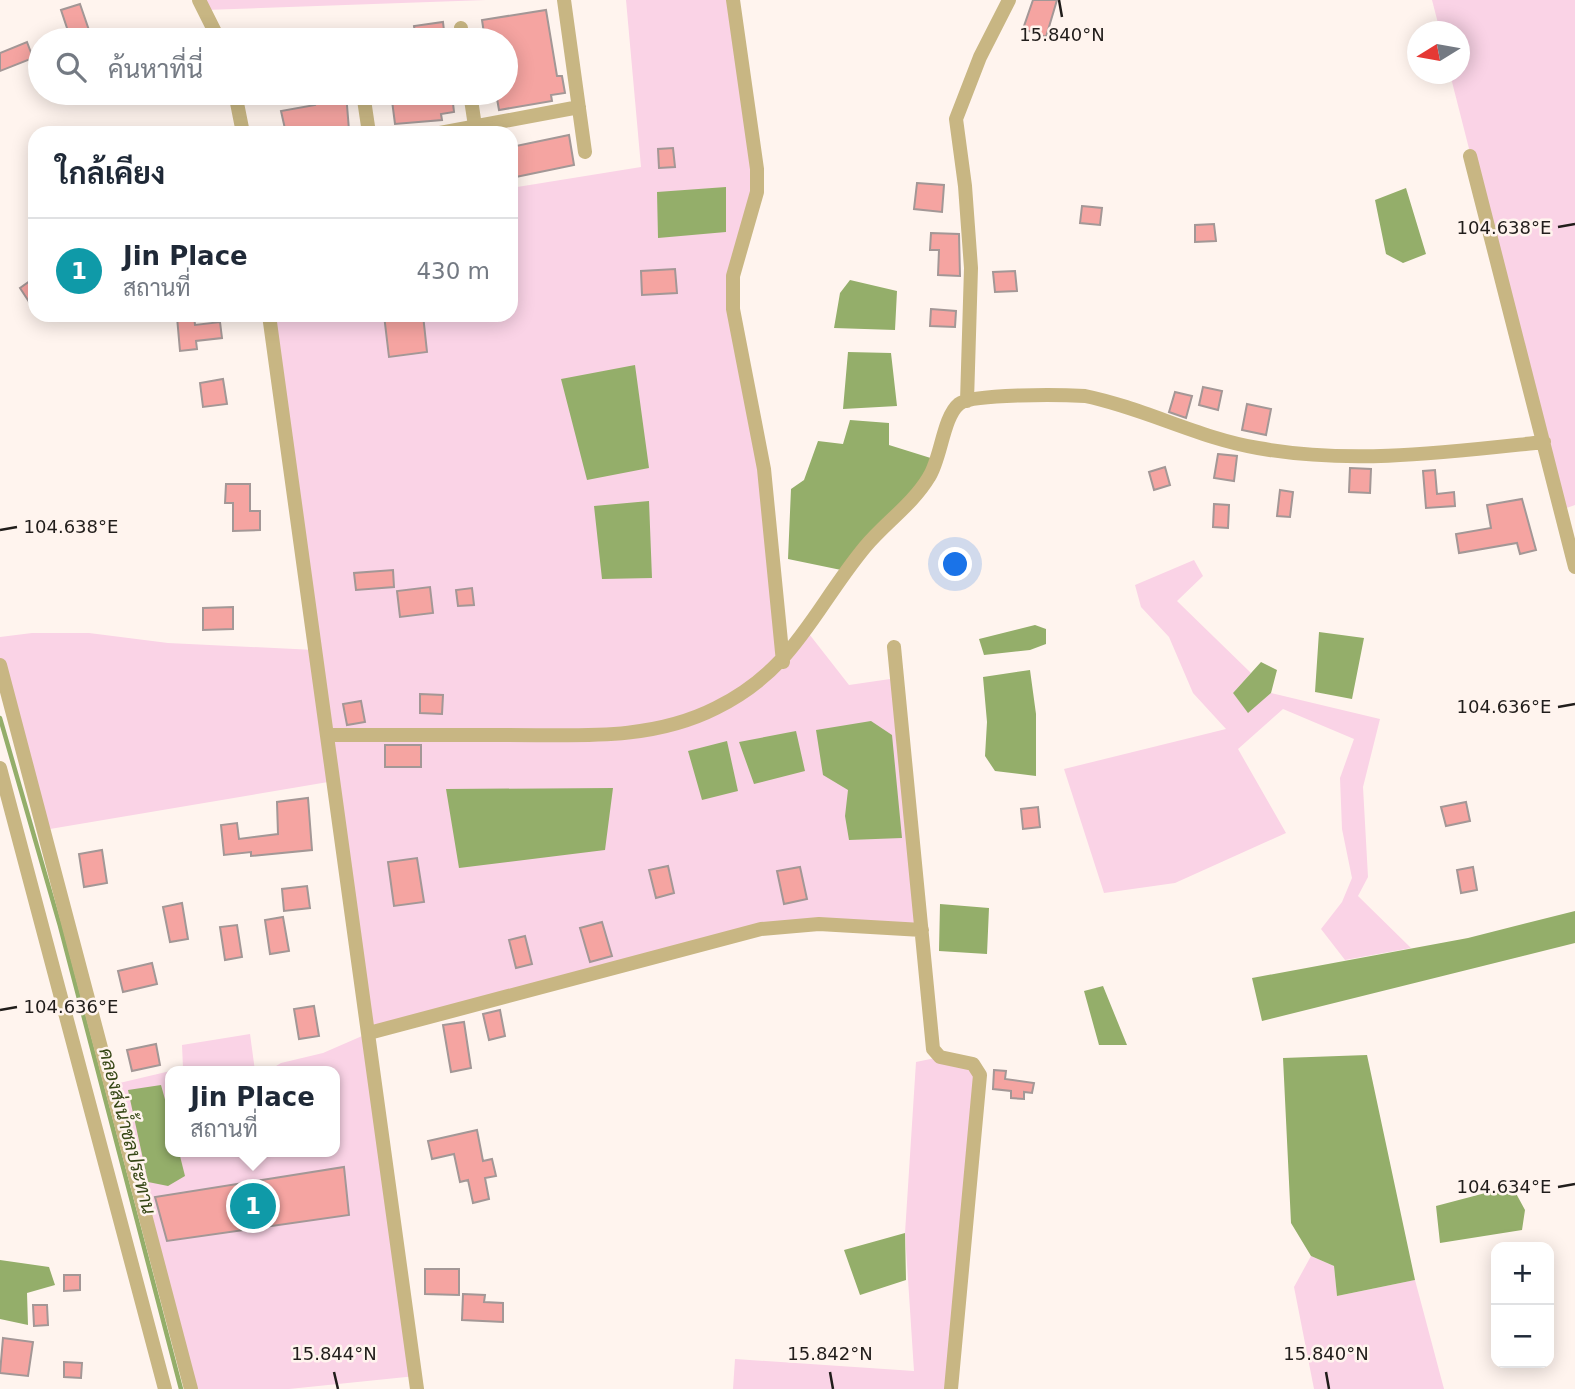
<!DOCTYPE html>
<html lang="th">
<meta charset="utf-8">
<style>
:root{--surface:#fff;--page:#f6f6f7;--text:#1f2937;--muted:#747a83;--line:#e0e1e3;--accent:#2574a6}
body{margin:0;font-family:"DejaVu Sans",Sarabun,sans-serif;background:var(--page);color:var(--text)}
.controls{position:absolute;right:21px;bottom:21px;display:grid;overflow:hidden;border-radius:14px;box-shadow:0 4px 18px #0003}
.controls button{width:63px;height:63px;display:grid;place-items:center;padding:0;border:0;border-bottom:2px solid var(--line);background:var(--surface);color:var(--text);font:35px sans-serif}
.compass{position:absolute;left:1407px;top:21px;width:63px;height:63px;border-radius:50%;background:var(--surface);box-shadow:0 4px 18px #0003;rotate:259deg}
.you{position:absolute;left:956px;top:565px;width:24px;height:24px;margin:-18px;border:5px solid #fff;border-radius:50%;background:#1a73e8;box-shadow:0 0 0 10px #1a73e833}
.badge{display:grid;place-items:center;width:46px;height:46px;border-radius:50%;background:var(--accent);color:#fff;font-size:23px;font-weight:700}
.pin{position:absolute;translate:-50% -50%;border:4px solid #fff;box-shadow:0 2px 7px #0006}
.popup{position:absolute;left:165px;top:1066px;width:175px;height:91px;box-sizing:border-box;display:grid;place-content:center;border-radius:14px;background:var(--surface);filter:drop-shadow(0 2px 5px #0005);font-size:23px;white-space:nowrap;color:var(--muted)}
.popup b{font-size:26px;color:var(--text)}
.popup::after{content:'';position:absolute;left:50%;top:100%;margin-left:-14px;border:14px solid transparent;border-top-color:var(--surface)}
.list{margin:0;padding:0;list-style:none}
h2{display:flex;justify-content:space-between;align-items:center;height:91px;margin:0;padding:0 28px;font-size:30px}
h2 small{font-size:23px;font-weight:400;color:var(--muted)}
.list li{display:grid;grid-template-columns:46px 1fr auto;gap:21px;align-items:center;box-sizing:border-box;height:105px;padding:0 28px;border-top:2px solid var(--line)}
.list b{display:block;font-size:26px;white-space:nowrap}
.list p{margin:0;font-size:23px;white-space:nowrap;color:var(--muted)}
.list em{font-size:23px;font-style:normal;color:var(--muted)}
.icon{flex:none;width:38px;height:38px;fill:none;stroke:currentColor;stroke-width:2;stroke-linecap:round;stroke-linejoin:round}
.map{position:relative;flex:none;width:1575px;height:1389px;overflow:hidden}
.search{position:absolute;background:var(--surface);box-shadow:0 4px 18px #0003;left:28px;top:28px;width:490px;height:77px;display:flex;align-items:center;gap:18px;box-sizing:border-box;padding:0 24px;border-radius:38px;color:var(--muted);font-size:26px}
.panel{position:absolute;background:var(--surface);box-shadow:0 4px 18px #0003;left:28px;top:126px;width:490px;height:196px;border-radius:21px}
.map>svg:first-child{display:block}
</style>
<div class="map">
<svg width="1575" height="1389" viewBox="0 0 1575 1389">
<rect width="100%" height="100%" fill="#fff4ee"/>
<path fill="#fad3e6" d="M199 0H486L205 10Z
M626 0H733L757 169 733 276 764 469 783 660 806 630 849 685 897 678 922 930 790 925 370 1033 416 1376 289 1389H191L111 1085 183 1068 182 1045 250 1034 255 1071H171V1152H335V1071H268L281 1063 323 1053 369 1033 334 781 44 830 0 665V637L32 633H89L168 643 315 650 269 315H511V188L641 167Z
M1432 0H1575V505L1561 510 1450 74H1460V32L1440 31Z
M1194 560 1203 576 1177 601 1251 673 1233 693 1248 712 1271 693 1380 719 1363 787 1368 877 1358 896 1411 948 1345 960 1321 929 1342 902 1352 878 1342 829 1340 778 1354 739 1283 709 1238 749 1286 833 1175 883 1104 893 1064 769 1226 729 1193 693 1169 637 1141 607 1135 585Z
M940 1057 978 1067 951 1389H733L735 1359 914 1371 905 1233 916 1062Z
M1311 1256 1334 1266 1337 1296 1415 1280 1444 1389H1314L1294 1287Z"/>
<path fill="#94ae6a" d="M726 187V232L658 238 657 192Z
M1406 188 1426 254 1403 263 1386 254 1375 200Z
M850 280 897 291 895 330 834 328 840 293Z
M848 352 891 353 897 406 843 409Z
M635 365 649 468 587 480 561 379Z
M850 420 889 423V445L937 460 846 571 788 559 791 489 804 480 818 441 843 444Z
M649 501 652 578 602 579 594 506Z
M1035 625 1046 629V644L1030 650 984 655 979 639Z
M1319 632 1364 638 1352 699 1315 692Z
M1261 662 1277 670 1271 693 1248 713 1233 693Z
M1030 670 1036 714V776L995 771 985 756 987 722 983 677Z
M871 721 892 735 902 838 849 840 845 816 848 790 823 775 816 730Z
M796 731 805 771 754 784 739 742Z
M727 741 738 791 702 800 688 751Z
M613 788 605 850 459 868 446 789Z
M940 904 989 908 987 954 939 951Z
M1575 911V943L1262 1021 1252 978 1468 938Z
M1103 986 1127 1045H1099L1084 991Z
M1367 1055 1415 1280 1337 1296 1334 1266 1311 1256 1291 1223 1283 1058Z
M161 1085 171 1121V1152H179L185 1176 168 1186 148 1182 128 1090Z
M1512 1186 1525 1210 1522 1230 1440 1243 1436 1206Z
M905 1233 906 1280 860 1295 844 1250Z
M0 1260 49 1267 55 1285 27 1293 28 1325 0 1319Z"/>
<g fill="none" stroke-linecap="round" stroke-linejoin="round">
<path stroke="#94ae6a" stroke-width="4.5" d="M0 718 60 926 181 1389"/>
</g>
<path fill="#f5a4a1" stroke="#a39796" stroke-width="2" d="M1033 0H1057L1046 37 1023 29Z
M80 4 91 36 71 40 61 10Z
M546 10 557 76H562L565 93 551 95 552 101 499 110 496 93H506L508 88 506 40H500V37L485 40 482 20Z
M443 22 445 39 416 40 414 26Z
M27 42 33 58 0 71V53Z
M320 93H346L349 130 301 133 300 127 285 129 281 111 315 105 314 95Z
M391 93H438V97L452 95 454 112 441 114 442 120 395 124Z
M569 135 574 165 511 178V147Z
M673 148 675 167 659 168 658 149Z
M917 183 944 185 942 212 914 209Z
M1082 206 1102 208 1100 225 1080 223Z
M1214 224 1216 241 1195 242V225Z
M931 233 959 234 960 276 938 275 939 250H930Z
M675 269 677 293 642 295 641 271Z
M1015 271 1017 291 995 292 993 272Z
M30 281 35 288V311L20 288Z
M931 309 956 311 955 327 930 326Z
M194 315 195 325 220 322 222 338 196 341 197 349 180 351 177 317Z
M384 315H423L427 352 389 357Z
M223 379 227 404 203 407 200 383Z
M1203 387 1222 391 1218 410 1199 405Z
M1175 392 1192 396 1186 418 1169 412Z
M1247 404 1271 409 1266 435 1242 430Z
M1218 454 1237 456 1234 481 1214 478Z
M1165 467 1170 485 1154 490 1149 472Z
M1350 468 1371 469 1370 493 1349 492Z
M1435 470 1437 494 1454 492 1455 506 1426 508 1423 471Z
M226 484H250V511H260V530L233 531V503H225Z
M1280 490 1293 492 1290 517 1277 516Z
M1522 499 1536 550 1520 554 1517 543 1459 553 1456 534 1491 528 1487 505Z
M1214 504 1229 505 1228 528 1213 527Z
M393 570 394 587 356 590 354 573Z
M430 587 433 613 400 617 397 591Z
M472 588 474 605 458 606 456 590Z
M233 607V629L203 630V608Z
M420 694 443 695 442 714 420 713Z
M361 701 365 722 347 725 343 704Z
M385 745H421V767H385Z
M308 798 312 850 251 856V852L224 855 221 825 237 823 239 839 278 834 277 802Z
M1466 802 1470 821 1446 826 1441 807Z
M1038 807 1040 827 1023 829 1021 809Z
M102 850 107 883 84 887 79 854Z
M417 858 424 902 394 906 388 862Z
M668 866 674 893 656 898 649 870Z
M800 867 807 899 784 904 777 871Z
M1473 867 1477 890 1461 893 1457 870Z
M307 886 310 908 284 911 282 889Z
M182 903 188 939 170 942 163 907Z
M283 917 289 951 270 954 265 920Z
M602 922 612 956 590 962 580 928Z
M237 925 242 957 225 960 220 927Z
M525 936 532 964 516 968 509 940Z
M152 963 157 984 123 992 118 971Z
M314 1006 319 1036 299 1039 294 1009Z
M500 1010 505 1036 489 1040 483 1014Z
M464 1022 471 1068 451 1072 443 1025Z
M156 1044 160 1065 132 1071 127 1050Z
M994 1070 1006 1071 1005 1079 1034 1083 1032 1093 1024 1092V1099L1011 1098V1091L993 1089Z
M477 1130 483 1161 492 1159 496 1176 485 1178 489 1199 473 1203 468 1180 460 1182 454 1154 432 1159 428 1141Z
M344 1167 349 1215 167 1241 155 1197Z
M425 1269H459V1295L425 1294Z
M64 1275H80V1290L64 1291Z
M463 1294 485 1295 484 1302 503 1303V1322L462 1320Z
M33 1305H47L48 1325 34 1326Z
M3 1338 33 1342 28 1376 0 1373Z
M64 1362 82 1363 81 1378 64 1377Z"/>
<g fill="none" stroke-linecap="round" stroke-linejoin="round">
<path stroke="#c8b683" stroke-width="14" d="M199 0 219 40
M564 0 585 152
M733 0 757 169V192L733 276V309L764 469 783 662
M461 28 462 40
M235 93 243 133
M363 93 369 133
M470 93 475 126
M440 133 579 107
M1470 156 1575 567
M269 315 417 1389
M967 401 971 268 965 186 956 119 980 57 1009 0
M894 647 933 1049 940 1057 973 1064 980 1075 951 1389
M0 665 191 1389
M328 735C388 735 448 735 508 735 579 735 651 741 716 708 795 669 813 610 865 547 885 523 913 504 929 477 941 459 943 417 959 404 973 393 1065 395 1085 396 1144 408 1198 438 1258 448 1352 465 1449 452 1544 442
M0 768 165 1389
M369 1033 761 929 819 924 922 930"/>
</g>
<path fill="none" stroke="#211d1b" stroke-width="2.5" d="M1059 0 1062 17M1558 227 1575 224M0 530 17 527M1558 707 1575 704M0 1010 17 1007M1558 1187 1575 1184M334 1372 338 1389M830 1372 833 1389M1326 1372 1329 1389"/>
<g text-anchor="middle" stroke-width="5" stroke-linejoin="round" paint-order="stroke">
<g font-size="19" font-style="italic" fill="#364715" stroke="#fff4ee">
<text transform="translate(128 1131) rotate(75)" y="7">คลองส่งน้ำชลประทาน</text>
</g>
</g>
<g font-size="18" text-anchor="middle" fill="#211d1b" stroke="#fff4ee" stroke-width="5" stroke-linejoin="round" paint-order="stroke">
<text x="1062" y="41">15.840°N</text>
<text x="1504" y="234">104.638°E</text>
<text x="71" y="533">104.638°E</text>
<text x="1504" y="713">104.636°E</text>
<text x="71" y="1013">104.636°E</text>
<text x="1504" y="1193">104.634°E</text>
<text x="334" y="1360">15.844°N</text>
<text x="830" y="1360">15.842°N</text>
<text x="1326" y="1360">15.840°N</text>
</g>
</svg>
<div class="controls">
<button>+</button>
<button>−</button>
</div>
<svg class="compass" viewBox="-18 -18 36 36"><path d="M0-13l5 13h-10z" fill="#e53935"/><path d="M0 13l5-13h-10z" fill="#747a83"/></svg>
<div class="you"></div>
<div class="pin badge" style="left:253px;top:1206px;background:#0f9aa8">1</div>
<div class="popup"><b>Jin Place</b>สถานที่</div>
<div class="search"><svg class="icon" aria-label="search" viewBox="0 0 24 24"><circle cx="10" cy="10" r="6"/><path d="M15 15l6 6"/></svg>ค้นหาที่นี่</div>
<section class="panel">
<h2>ใกล้เคียง<small></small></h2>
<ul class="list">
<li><span class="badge" style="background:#0f9aa8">1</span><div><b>Jin Place</b><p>สถานที่</p></div><em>430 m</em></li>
</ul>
</section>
</div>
